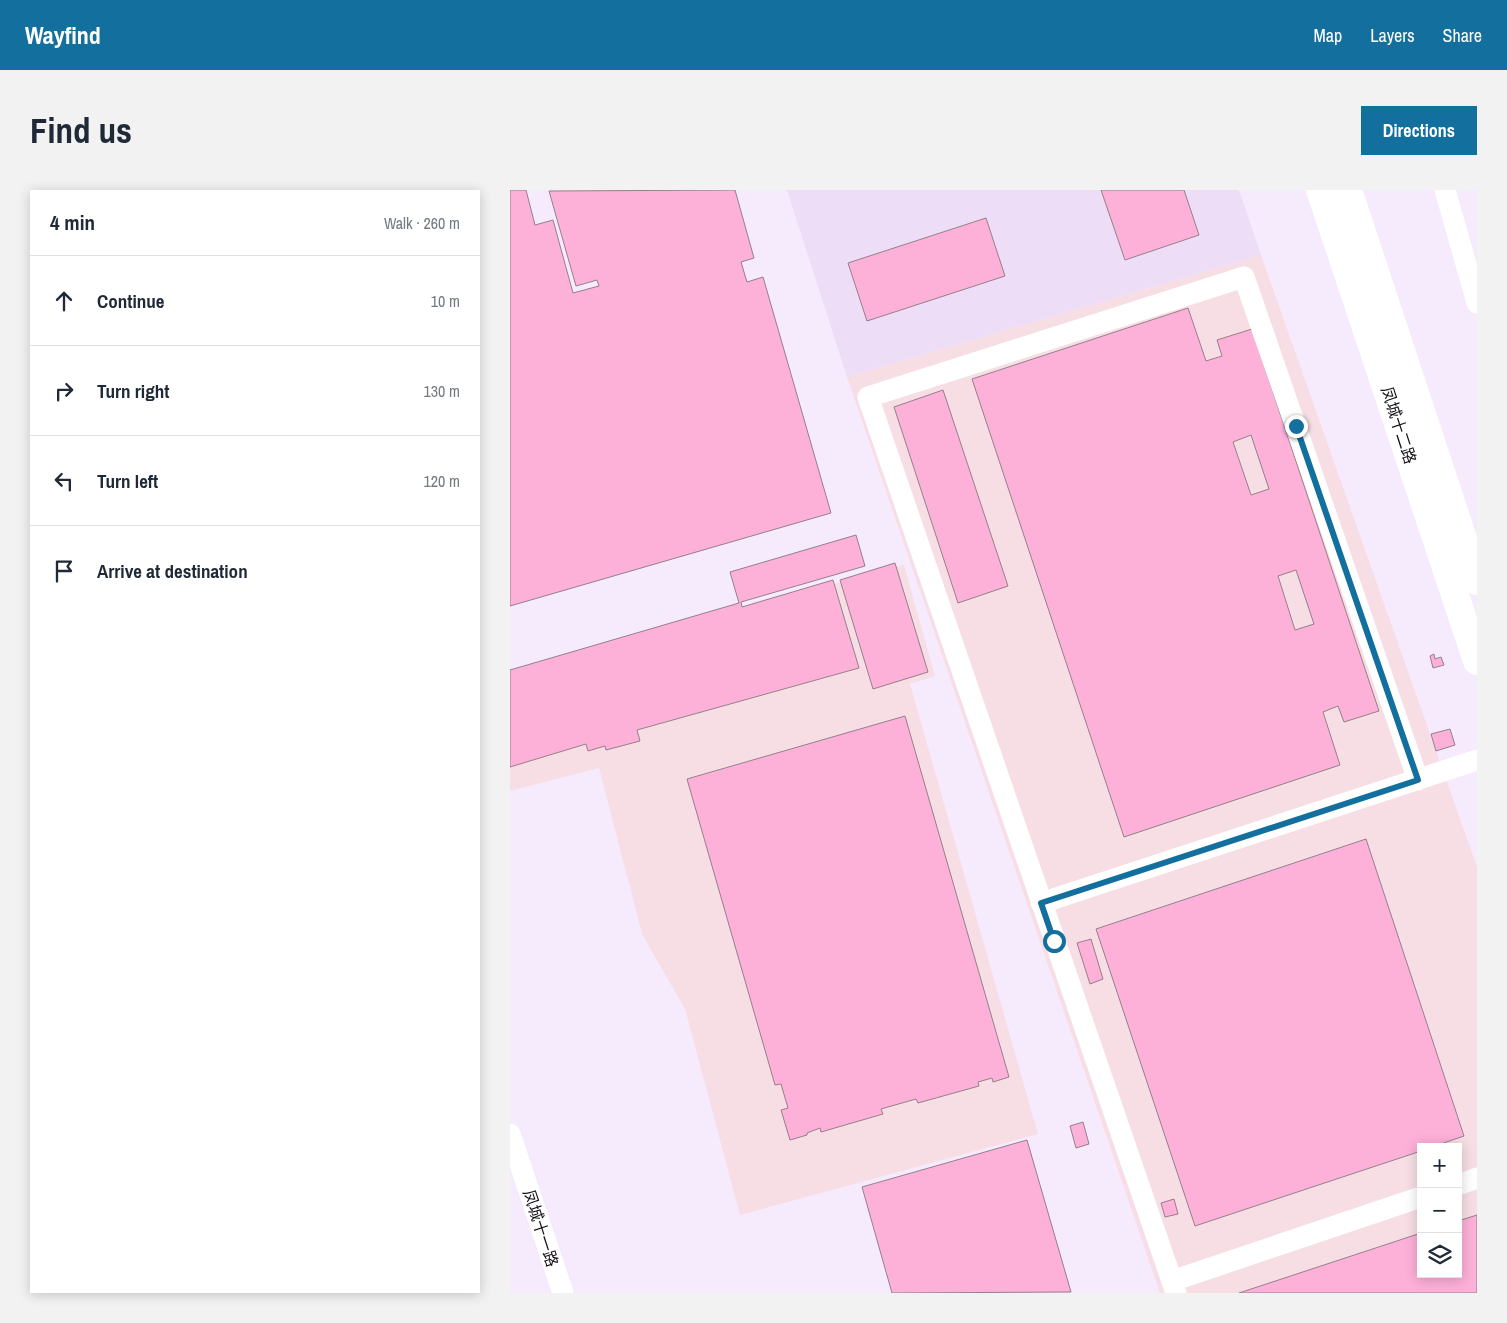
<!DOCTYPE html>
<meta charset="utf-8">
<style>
:root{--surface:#fff;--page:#f2f2f3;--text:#1f2937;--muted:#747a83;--line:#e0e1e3;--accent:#13709e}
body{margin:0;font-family:"Archivo Narrow","Noto Sans SC",sans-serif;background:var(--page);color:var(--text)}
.controls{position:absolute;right:15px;bottom:15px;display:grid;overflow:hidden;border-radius:0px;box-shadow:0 2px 12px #0003}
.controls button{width:45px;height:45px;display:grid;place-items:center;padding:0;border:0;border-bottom:1px solid var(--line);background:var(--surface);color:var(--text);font:25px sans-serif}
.stop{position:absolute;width:15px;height:15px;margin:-11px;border:4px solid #13709e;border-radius:50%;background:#fff}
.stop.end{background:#13709e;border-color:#fff;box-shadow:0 1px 5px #0008}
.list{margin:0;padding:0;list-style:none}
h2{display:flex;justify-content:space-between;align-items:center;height:65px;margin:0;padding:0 20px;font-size:21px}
h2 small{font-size:16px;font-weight:400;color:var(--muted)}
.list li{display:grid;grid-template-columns:32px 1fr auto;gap:15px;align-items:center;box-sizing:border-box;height:90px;padding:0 20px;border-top:1px solid var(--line)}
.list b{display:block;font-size:19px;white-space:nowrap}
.list em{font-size:16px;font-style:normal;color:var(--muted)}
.icon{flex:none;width:28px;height:28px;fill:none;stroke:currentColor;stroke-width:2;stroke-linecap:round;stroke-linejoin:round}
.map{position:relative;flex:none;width:967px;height:1103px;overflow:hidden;border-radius:0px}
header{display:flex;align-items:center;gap:30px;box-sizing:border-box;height:70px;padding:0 25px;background:var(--accent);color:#fff}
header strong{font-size:24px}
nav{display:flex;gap:28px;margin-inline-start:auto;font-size:18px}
.intro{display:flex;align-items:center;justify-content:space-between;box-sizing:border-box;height:120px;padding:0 30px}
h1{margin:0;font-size:35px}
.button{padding:12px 22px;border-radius:0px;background:var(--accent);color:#fff;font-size:18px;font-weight:700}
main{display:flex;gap:30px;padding:0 30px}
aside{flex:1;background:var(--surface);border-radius:0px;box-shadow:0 2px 12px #0003}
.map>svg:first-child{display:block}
</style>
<header>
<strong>Wayfind</strong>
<nav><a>Map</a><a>Layers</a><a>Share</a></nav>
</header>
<div class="intro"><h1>Find us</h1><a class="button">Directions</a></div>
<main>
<aside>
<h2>4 min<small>Walk · 260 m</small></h2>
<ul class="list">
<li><svg class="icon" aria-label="ahead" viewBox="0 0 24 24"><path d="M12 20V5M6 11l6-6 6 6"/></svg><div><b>Continue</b></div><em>10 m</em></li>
<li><svg class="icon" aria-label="right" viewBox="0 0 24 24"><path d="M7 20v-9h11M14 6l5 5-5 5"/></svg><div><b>Turn right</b></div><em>130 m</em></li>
<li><svg class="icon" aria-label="left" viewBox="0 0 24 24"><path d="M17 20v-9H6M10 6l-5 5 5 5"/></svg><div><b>Turn left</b></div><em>120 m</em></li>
<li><svg class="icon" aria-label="arrive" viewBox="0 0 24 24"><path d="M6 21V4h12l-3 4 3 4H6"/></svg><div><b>Arrive at destination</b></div></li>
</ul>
</aside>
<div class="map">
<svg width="967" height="1103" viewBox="0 0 967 1103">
<rect width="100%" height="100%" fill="#f6eafd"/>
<path fill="#edddf6" d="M277 0H729L751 65 337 187Z"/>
<path fill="#f7dee5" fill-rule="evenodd" d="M751 65 967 677V1103H650L337 187ZM911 957H948V1084H911Z
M394 375 425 486 400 494 528 944 230 1025 175 819 132 744 89 578 0 601V481Z"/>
<path fill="#fdb0d8" stroke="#948089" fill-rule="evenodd" d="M0 0H16L25 35 43 30 63 103 89 96 87 90 66 96 39 1 225 0 244 68 231 72 237 92 253 87 321 323 0 416Z
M591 0H674L689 45 615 70Z
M476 28 495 86 357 131 338 73Z
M678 118 696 171 712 166 707 150 742 139 869 521 834 532 828 516 813 522 830 575 614 647 462 189ZM741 245 759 299 741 305 723 252ZM786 380 804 434 785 440 768 386Z
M433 200 498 396 448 413 384 217Z
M346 345 355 376 231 412 232 417 323 390 349 478 127 540 130 551 96 560 95 556 78 561 76 554 0 577V480L229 413 220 382Z
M385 373 418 482 363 499 330 390Z
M924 464 925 469 931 467 934 475 923 478 920 466Z
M395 526 499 887 483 892 482 888 468 892 469 896 408 913 406 909 371 919 373 924 311 942 310 938 297 943V945L280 950 271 920 278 918 271 894 265 895 177 589Z
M940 539 945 555 926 561 921 544Z
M856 649 954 946 922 957H911V961L685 1036 586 739Z
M581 749 593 789 580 794 567 753Z
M573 932 579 954 566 958 560 936Z
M517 950 561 1102 382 1103 352 997Z
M664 1009 668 1024 655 1027 651 1013Z
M967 1025V1103H729L911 1043V1084H948V1031Z"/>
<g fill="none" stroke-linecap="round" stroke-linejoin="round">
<path stroke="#fff" stroke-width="21" d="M935 0 967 113
M531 713 967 570
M0 944 53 1103
M948 995 967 988
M662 1091 911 1007
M666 1103 358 207 734 87 908 590"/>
<path stroke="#fff" stroke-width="28" d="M810 0 967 471
M838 0 967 391"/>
</g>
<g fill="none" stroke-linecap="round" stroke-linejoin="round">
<path stroke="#13709e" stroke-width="6" d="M544 751 531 713 908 590 786 236"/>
</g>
<g text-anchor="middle" stroke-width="4" stroke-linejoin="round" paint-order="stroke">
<g font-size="16" fill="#141016" stroke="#fff">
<text transform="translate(889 235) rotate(72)" y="6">凤城十二路</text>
<text transform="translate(31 1038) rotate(72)" y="6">凤城十一路</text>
</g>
</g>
</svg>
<div class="controls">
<button>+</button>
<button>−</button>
<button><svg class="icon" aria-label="layers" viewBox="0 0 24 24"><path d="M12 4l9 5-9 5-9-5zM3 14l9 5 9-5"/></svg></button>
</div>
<div class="stop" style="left:544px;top:751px"></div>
<div class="stop end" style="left:786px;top:236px"></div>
</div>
</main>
